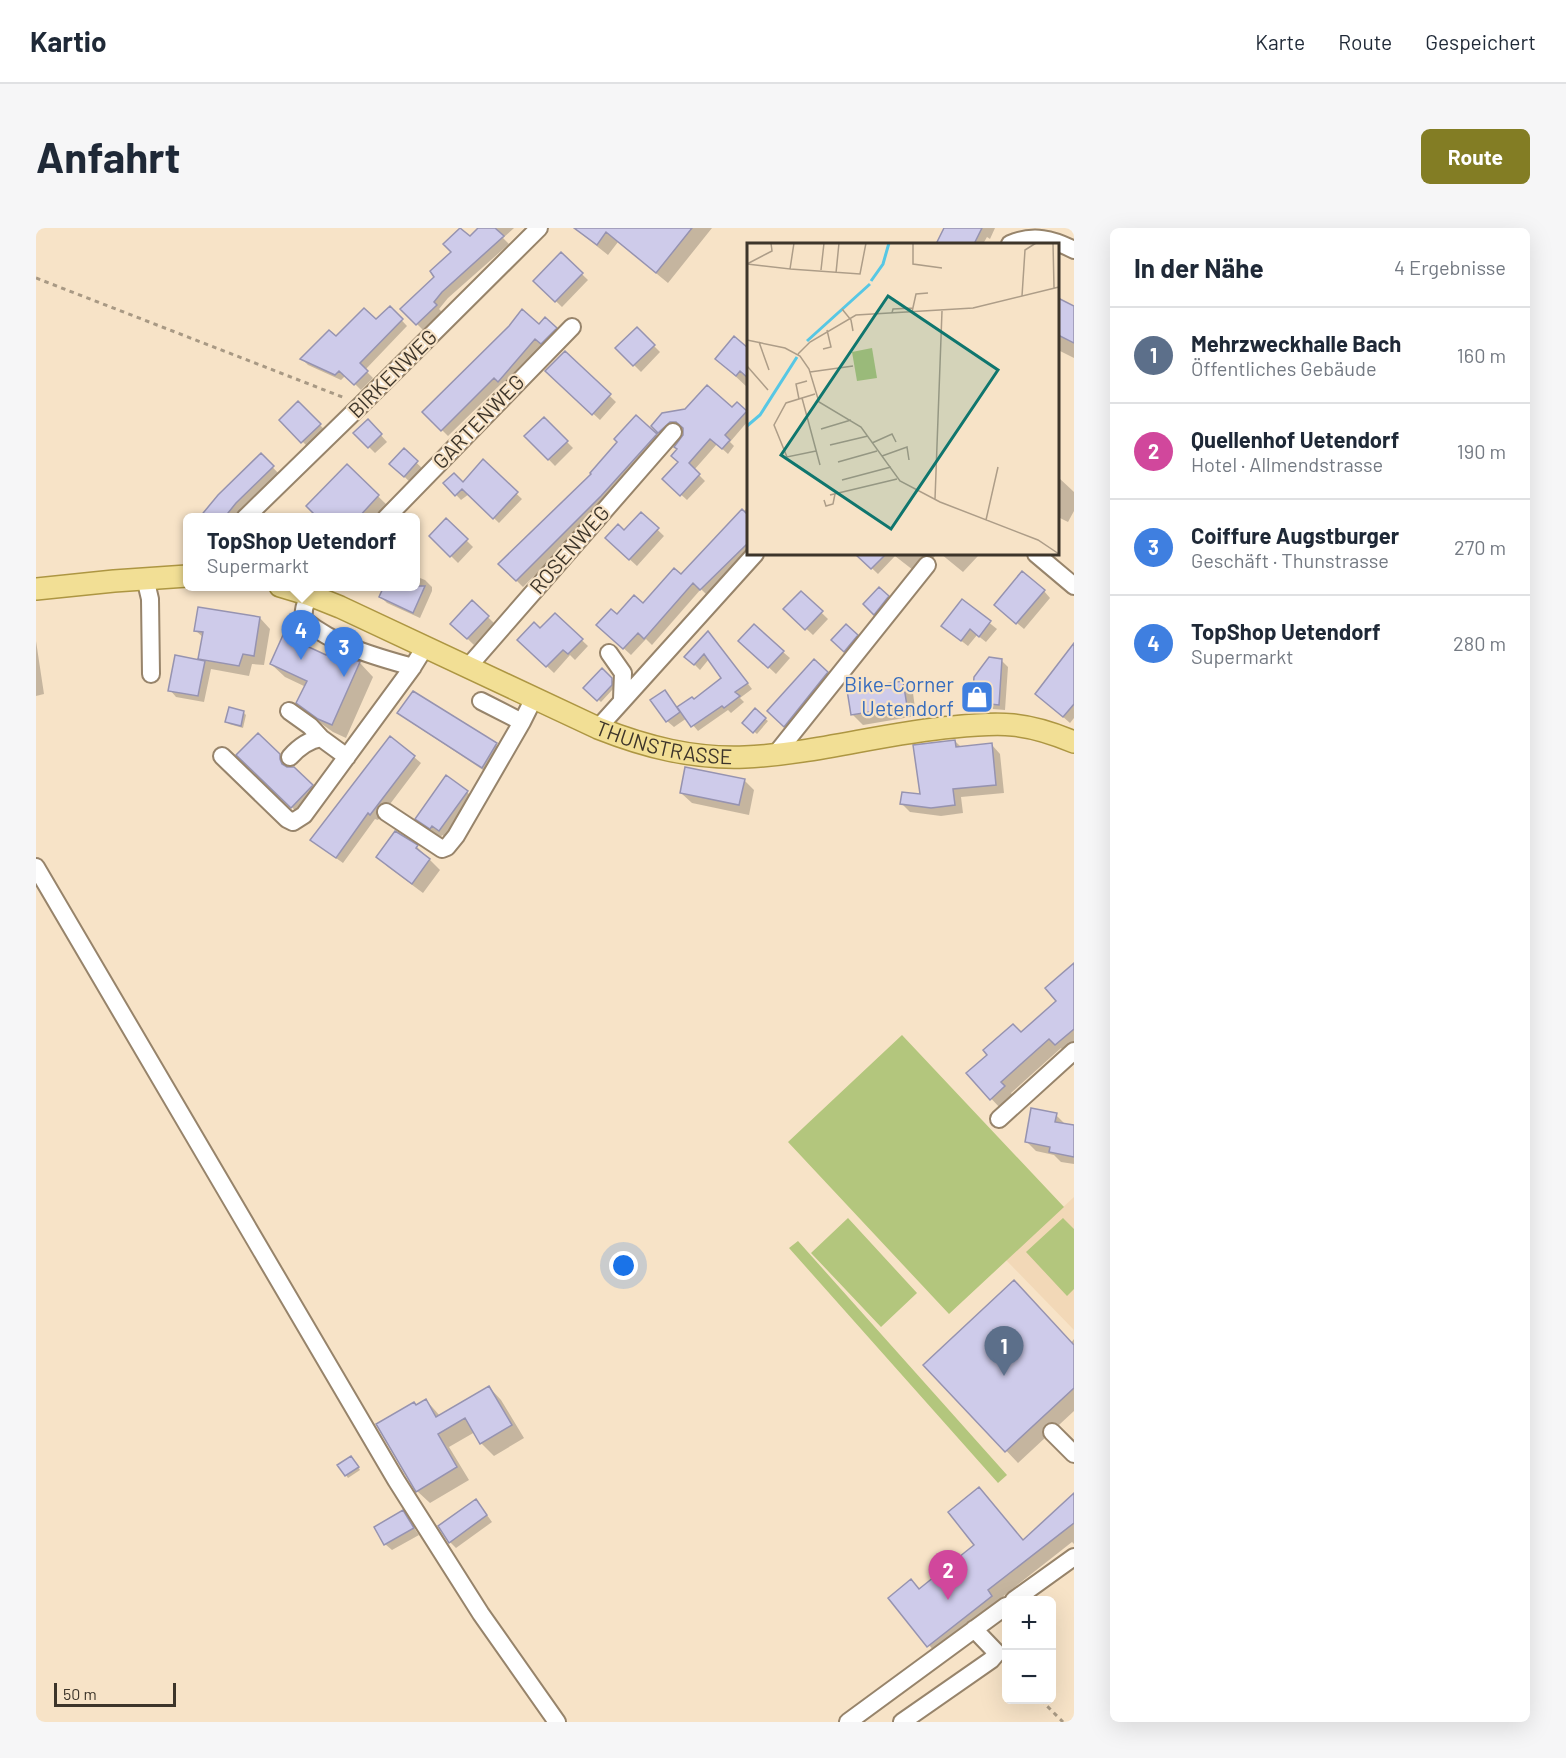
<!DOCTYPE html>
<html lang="de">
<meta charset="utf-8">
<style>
:root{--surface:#fff;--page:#f6f6f7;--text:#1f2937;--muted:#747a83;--line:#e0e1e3;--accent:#837d24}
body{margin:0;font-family:Barlow,sans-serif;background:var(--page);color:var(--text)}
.controls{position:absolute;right:18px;bottom:18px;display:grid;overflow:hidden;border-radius:9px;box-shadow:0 6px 24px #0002}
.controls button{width:54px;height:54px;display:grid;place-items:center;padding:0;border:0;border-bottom:2px solid var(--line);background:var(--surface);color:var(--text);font:30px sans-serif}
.scale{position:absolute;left:18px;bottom:15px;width:122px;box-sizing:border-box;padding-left:6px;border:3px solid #3d352a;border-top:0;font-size:16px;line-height:21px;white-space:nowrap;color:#3d352a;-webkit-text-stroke:4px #f7e3c7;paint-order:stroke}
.you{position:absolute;left:588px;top:1038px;width:21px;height:21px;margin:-15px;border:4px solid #fff;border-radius:50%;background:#1a73e8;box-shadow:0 0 0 9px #1a73e833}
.badge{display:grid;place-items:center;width:39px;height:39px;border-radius:50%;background:var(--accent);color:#fff;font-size:20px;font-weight:700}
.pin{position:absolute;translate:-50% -50px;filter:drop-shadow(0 2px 3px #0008)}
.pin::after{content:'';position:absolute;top:32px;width:21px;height:18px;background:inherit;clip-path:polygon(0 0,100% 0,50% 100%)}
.popup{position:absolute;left:147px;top:285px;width:237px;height:78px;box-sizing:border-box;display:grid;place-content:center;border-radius:9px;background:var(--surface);filter:drop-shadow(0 2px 4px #0005);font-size:20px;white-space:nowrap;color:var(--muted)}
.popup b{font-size:22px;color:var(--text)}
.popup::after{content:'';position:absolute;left:50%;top:100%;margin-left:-12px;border:12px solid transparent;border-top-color:var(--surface)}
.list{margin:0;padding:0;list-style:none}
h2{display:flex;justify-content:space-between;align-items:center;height:78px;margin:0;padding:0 24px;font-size:26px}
h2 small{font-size:20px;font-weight:400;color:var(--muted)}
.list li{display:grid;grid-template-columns:39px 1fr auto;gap:18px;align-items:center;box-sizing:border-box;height:96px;padding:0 24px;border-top:2px solid var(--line)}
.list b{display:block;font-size:22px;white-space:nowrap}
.list p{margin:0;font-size:20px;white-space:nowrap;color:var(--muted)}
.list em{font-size:20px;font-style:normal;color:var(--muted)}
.map{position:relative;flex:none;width:1038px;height:1494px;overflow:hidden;border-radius:9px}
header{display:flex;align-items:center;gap:36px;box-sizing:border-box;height:84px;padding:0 30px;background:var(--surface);border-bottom:2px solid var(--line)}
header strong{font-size:28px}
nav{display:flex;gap:33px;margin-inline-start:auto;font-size:21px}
.intro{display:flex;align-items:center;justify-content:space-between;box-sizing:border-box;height:144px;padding:0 36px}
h1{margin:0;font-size:42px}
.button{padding:15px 27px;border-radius:9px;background:var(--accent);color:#fff;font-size:21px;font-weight:700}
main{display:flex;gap:36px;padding:0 36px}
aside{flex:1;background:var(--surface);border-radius:9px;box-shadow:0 6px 24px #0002}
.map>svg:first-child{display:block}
</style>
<header>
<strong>Kartio</strong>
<nav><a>Karte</a><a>Route</a><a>Gespeichert</a></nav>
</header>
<div class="intro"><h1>Anfahrt</h1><a class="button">Route</a></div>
<main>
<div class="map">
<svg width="1038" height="1494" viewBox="0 0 1038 1494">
<rect width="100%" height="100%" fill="#f7e3c7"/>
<path fill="#f2d8b7" d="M1038 969V1102L970 1032Z"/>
<path fill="#b3c67d" d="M866 807 1028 979 913 1086 752 914Z
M812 990 881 1065 845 1099 775 1025Z
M1027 990 1038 1001V1061L1031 1068 990 1024Z
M762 1013 971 1247 962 1255 753 1020Z"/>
<path fill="#0003" d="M444 0H478L467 10 473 16 412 70 403 81 406 84 387 102 366 81 400 49Z
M538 0H676L632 55 582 14 572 27Z
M913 0H959L954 11 951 9 947 16H902L908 4Z
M525 26 552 52 526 79 499 53Z
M1024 73 1038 79V130L1022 122V77Z
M354 80 371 98 329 142 337 150 325 162 310 147 305 152 272 137 266 131 300 110 340 93Z
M503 98 520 101 526 107 512 121 506 116 469 159 466 155 412 208 388 184Z
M601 101 624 124 605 144 581 120Z
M698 110 712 122V160L681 131Z
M529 125 580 174 564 192 511 143Z
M262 176 290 203 273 220 245 192Z
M701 176 712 187V193L694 214 698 218 692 226 681 216 658 242 669 253 651 272 628 251 643 234V221L649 207 647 199H640L629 210 622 204 627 186 696 181Z
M508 191 537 220 519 238 490 208Z
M332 193 351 214 339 225 319 205Z
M620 207 626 213 571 274 487 359 464 336Z
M368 223 387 241 375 255 355 236Z
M225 227 243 246 200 290H165Z
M447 234 486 271 463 295 433 266 425 272 409 255 427 256Z
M311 238 352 278 340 290H284Z
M1022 249 1038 264V283L1032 294 1022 289Z
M712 279V326L672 368 665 361 616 417 610 411 595 427 570 404 581 388 607 378 645 348Z
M605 286 628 308 601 338 578 317Z
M410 292 437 319 422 335 395 308Z
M821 326H901L886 341 877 342 859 328 842 346Z
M905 326H940L942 328 927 344Z
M379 348 389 352 396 359V363L384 390 351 375 345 369 379 358Z
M843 361 858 376 845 392 829 376Z
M1008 363 1014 370 988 401 967 383Z
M765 365 792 391 777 407 749 381Z
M926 373 961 401 950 414 941 407 932 418 914 404Z
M436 374 458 395 438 417 416 396Z
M519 387 552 418 539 432 534 427 518 445 483 412 504 403Z
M224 390 234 401 228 437 216 436 213 448 175 441 168 474 140 469 134 462 168 434 164 431 168 410 160 403Z
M810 398 827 414 816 429 798 412Z
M677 411 716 461 704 470 708 474 695 485 692 482 662 503 651 490 638 499 631 493 629 464 642 480 658 473 687 450 673 431 664 442 651 429Z
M0 413 8 466 0 468Z
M1038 418V490L1034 495 1001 466Z
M711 419 747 424 754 430 740 446Z
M293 422 324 435 337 449 310 510 297 504 276 489 262 475 270 459 249 449 235 436 291 429Z
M965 432 972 439 969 482 944 480 937 474Z
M778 434 797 452 756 504 739 489Z
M566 443 579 455 578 460 565 474 550 460Z
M866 455 877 465 880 488 827 497 817 487Z
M378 465 460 517 467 523 453 546 370 491 363 485Z
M719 482 732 493 721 506 708 495Z
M207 484 210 487 207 500 193 496 191 494Z
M222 507 254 538V540H257L286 568 266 589 202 527Z
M919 513 926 520 956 517 964 526 968 565 925 569 927 585 905 588 874 584 866 576 886 568Z
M378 529 385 535 342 592 339 591 307 635 283 618Z
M708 552 718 562 713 587 656 575 645 565Z
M431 564 441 574 414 612 406 607 405 610 391 601 381 590Z
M381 619 404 642 387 665 352 639 342 629Z
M1038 737V821L1031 827 1025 820 975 865 979 870 966 882 932 846 953 827 985 806 1022 773Z
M1020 887 1031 898 1038 899V936L1025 934 1018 927 1000 923 990 913Z
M1038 1111V1183L982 1235 889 1137 1035 1115Z
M453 1159 465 1172 488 1210 458 1228 445 1215 439 1204 413 1219 433 1252 394 1275 381 1263 380 1178 390 1172 404 1188Z
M318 1232 324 1242 312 1250 310 1247Z
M943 1261 988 1313 1038 1267V1316L1036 1314 961 1373 966 1379 903 1429 854 1370 884 1362 940 1317Z
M446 1280 456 1294 420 1320 414 1314Z
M367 1284 383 1307 356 1322 349 1316Z"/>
<path fill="#cecbea" stroke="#9693b0" stroke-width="1.5" d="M424 0 434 8 442 0H459L468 8 406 64 398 74 401 77 380 97 364 81 398 49 394 43 415 24 407 16Z
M538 0H656L620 45 570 4 561 17Z
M908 0H946L938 16H900Z
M525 24 547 45 519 74 497 53Z
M1022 70 1038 78V115L1022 107Z
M354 78 367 91 324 135 332 143 318 157 303 143 299 147 264 131 293 102 300 108 328 80 340 91Z
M486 81 503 96 509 89 521 100 505 116 499 111 462 154 458 150 405 203 386 184 473 98Z
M601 99 619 117 597 138 579 120Z
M698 108 712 120V150L704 143 700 148 679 131Z
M529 123 575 166 556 187 509 143Z
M671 157 696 179 701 174 711 183 689 207 694 212 686 221 674 211 653 235 664 246 644 268 626 251 642 234 635 228 641 221 638 219 647 207V200L640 194H634L622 205 615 198 626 185 649 181Z
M262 173 285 196 265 215 243 192Z
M600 187 621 206 565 268 480 353 462 336 555 246 554 245 581 214 578 211Z
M508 189 532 213 512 232 488 208Z
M332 191 346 206 332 220 317 205Z
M368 220 382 233 368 249 353 236Z
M225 225 238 238 200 275 188 290H163L182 267Z
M447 231 482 264 457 291 426 261 419 268 407 255 418 245 427 254Z
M311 236 343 267 322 290H282L270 278Z
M706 281 712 287V315L664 362 657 355 608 411 602 405 587 421 560 397 575 381 581 386 598 367 607 375 638 340 645 346Z
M605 284 623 300 593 332 569 310 582 296 588 302Z
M410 290 432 311 414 329 393 308Z
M819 326H850L835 341Z
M986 343 1009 362 980 396 958 377Z
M348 358H389L377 385 343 369Z
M843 359 853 368 838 387 827 376Z
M765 363 787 383 769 402 747 381Z
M926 371 955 393 943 409 934 401 925 413 905 398Z
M436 372 453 388 431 411 414 396Z
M162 379 224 389 218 428 207 426 203 438 162 431 167 404 158 403Z
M519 385 547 411 532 426 527 422 510 439 481 412 498 394 504 400Z
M718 396 748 423 732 440 702 413Z
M810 396 822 407 808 424 795 412Z
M672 403 712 455 699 464 704 468 688 480 686 478 655 499 641 479 656 469 658 471 685 450 668 426 658 437 648 429Z
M247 407 290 427 293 420 324 434 296 497 282 491 260 475 271 453 234 436Z
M1038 415V476L1027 489 999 466Z
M139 427 169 433 162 468 132 463Z
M953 429 966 431 963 477 936 474 938 449Z
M778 431 792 444 748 499 731 483Z
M566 440 576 450V457L561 473 547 460Z
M867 453 871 478 815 487 811 462Z
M629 462 644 484 630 494 614 472Z
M377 463 461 515 446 540 361 485Z
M193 479 208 483 205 498 189 494Z
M719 480 730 490 717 505 706 495Z
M222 505 244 526V531L246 536 251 539H258L277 557 255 580 200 527Z
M354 508 379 528 334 587 332 585 300 630 274 612Z
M919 512 920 519 956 515 960 557 917 561 919 577 895 580 864 576 866 564 884 566 877 517Z
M649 539 709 551 703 577 644 565Z
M410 547 432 563 403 603 396 598 394 601 379 591Z
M359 603 382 617 380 620 394 631 376 656 340 629Z
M1038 735V801L1019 817 1013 811 965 854 969 858 954 872 930 845 951 827 947 822 977 796 985 804 1020 773 1009 760Z
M995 880 1021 885 1019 894 1038 897V929L1013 924 1014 919 989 914Z
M978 1052 1038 1117V1160L969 1224 887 1137Z
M453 1158 476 1197 444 1216 429 1190 402 1206 421 1239 380 1264 340 1196 378 1174 380 1177 390 1171 400 1189Z
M315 1228 323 1239 309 1248 301 1237Z
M943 1259 987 1312 1038 1265V1295L952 1362 956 1368 891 1419 852 1370 875 1351 883 1361 938 1317 912 1284Z
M440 1271 451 1287 413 1315 402 1298Z
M367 1282 378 1300 348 1317 338 1299Z"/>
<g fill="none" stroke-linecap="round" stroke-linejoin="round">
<defs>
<path id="minor" d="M974 16C997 6 1017 11 1038 22
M209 290 326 176 503 0
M350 290 536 99
M1000 326 1038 358
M109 350 114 371 115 446
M283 358C272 369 266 377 268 392 298 417 340 429 377 439
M573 425 587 445 586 471
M432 439 637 204
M445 473 486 494
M253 483 274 498 285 510
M562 500 719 326
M739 527 891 337
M186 528 251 591 257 594 268 587 376 440 389 419
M254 529C262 520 272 512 285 510L311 529
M350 584 406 621 411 619 420 608 486 494 498 470
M0 639 360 1252 445 1386 521 1494
M963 891 1038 823
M1016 1204 1038 1226
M978 1372 1038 1329
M812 1494 970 1378
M866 1494 955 1432 961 1425 938 1401"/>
<g id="major">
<path id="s1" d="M244 358 274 367 304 379 562 500C610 519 657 531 709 529 779 526 847 505 917 499 937 497 957 495 977 497 998 499 1019 506 1038 514"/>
<path d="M0 361 78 353 151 348"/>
</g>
</defs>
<use href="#minor" stroke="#97846b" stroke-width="20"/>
<use href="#major" stroke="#ad9642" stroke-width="24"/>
<path stroke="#a89984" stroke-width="3" stroke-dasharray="4.5 4.5" stroke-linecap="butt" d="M0 50 309 170
M1005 1472 1027 1494"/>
<use href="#minor" stroke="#fff" stroke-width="16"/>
<use href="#major" stroke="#f2df95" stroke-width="21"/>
</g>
<defs>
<symbol id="shop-square" viewBox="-11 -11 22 22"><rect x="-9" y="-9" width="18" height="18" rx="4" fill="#3f7fe0" stroke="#f7e3c7"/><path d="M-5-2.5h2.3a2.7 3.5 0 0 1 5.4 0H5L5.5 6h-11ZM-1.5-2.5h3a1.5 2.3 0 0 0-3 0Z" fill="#fff"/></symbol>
</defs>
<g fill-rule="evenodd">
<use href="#shop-square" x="922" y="450" width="38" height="38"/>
</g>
<g text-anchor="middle" stroke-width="4.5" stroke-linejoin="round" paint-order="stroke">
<g font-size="21" fill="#3d352a" stroke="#f7e3c7">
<text transform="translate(357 146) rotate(-45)" y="7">BIRKENWEG</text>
<text transform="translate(443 194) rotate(-46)" y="7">GARTENWEG</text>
<text transform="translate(534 322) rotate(-49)" y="7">ROSENWEG</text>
<text dy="7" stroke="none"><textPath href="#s1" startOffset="417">THUNSTRASSE</textPath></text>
</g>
<g font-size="21" fill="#366cbe" stroke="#f7e3c7" text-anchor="end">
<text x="918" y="464">Bike-Corner<tspan x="918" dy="24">Uetendorf</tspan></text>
</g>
</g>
<g transform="translate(711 15)">
<rect width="312" height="312" fill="#f7e3c7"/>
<path d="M125 105 130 135 110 138 105 109Z" fill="#b3c67d"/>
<path fill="none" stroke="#57c7e4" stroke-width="3" d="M124 38 136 21 142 0M60 98 123 41M0 183 13 172 50 114"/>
<path fill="none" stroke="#ad9d88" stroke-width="1.5" d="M166 0V21L195 25M306 0 307 45M0 21 43 26 47 0M0 21 25 8 24 0M43 26 113 31 119 0M74 27 77 0M89 30 92 0M275 53 278 7 289 0M95 66 104 77 106 88M165 69 169 51 181 50M145 70 146 66 166 65M0 97 38 105 53 113 62 126 72 159 114 184 153 238 193 259 291 297 312 311M12 99 22 127M76 106 84 104 80 87M51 111 63 99 109 72 226 65 312 44M0 123 21 147M63 129 106 123M68 151 39 160 27 182 40 214 69 208M55 155 73 222M52 156 49 141 60 138M74 186 104 177M125 200 145 191 149 199M83 202 121 193M135 213 160 204 162 217M91 219 130 208M95 237 144 224M83 252 150 236M188 256 195 68M77 257 79 263 86 261 88 251M239 277 251 224"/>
<path fill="#0f766e" fill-opacity="0.15" stroke="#0f766e" stroke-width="3" d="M141 53 251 127 144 286 34 212Z"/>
<rect width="312" height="312" fill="none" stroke="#3d352a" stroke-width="3"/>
</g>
</svg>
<div class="controls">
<button>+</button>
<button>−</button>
</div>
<div class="scale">50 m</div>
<div class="you"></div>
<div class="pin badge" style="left:968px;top:1148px;background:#5c6f8a">1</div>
<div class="pin badge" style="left:912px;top:1372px;background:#d1479c">2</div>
<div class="pin badge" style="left:308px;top:449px;background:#3f7fe0">3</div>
<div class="pin badge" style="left:265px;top:432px;background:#3f7fe0">4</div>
<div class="popup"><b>TopShop Uetendorf</b>Supermarkt</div>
</div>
<aside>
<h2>In der Nähe<small>4 Ergebnisse</small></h2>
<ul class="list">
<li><span class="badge" style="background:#5c6f8a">1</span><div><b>Mehrzweckhalle Bach</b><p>Öffentliches Gebäude</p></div><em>160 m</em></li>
<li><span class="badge" style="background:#d1479c">2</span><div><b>Quellenhof Uetendorf</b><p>Hotel · Allmendstrasse</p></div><em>190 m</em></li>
<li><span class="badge" style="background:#3f7fe0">3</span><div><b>Coiffure Augstburger</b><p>Geschäft · Thunstrasse</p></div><em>270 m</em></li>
<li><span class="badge" style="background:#3f7fe0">4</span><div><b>TopShop Uetendorf</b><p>Supermarkt</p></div><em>280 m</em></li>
</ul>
</aside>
</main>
